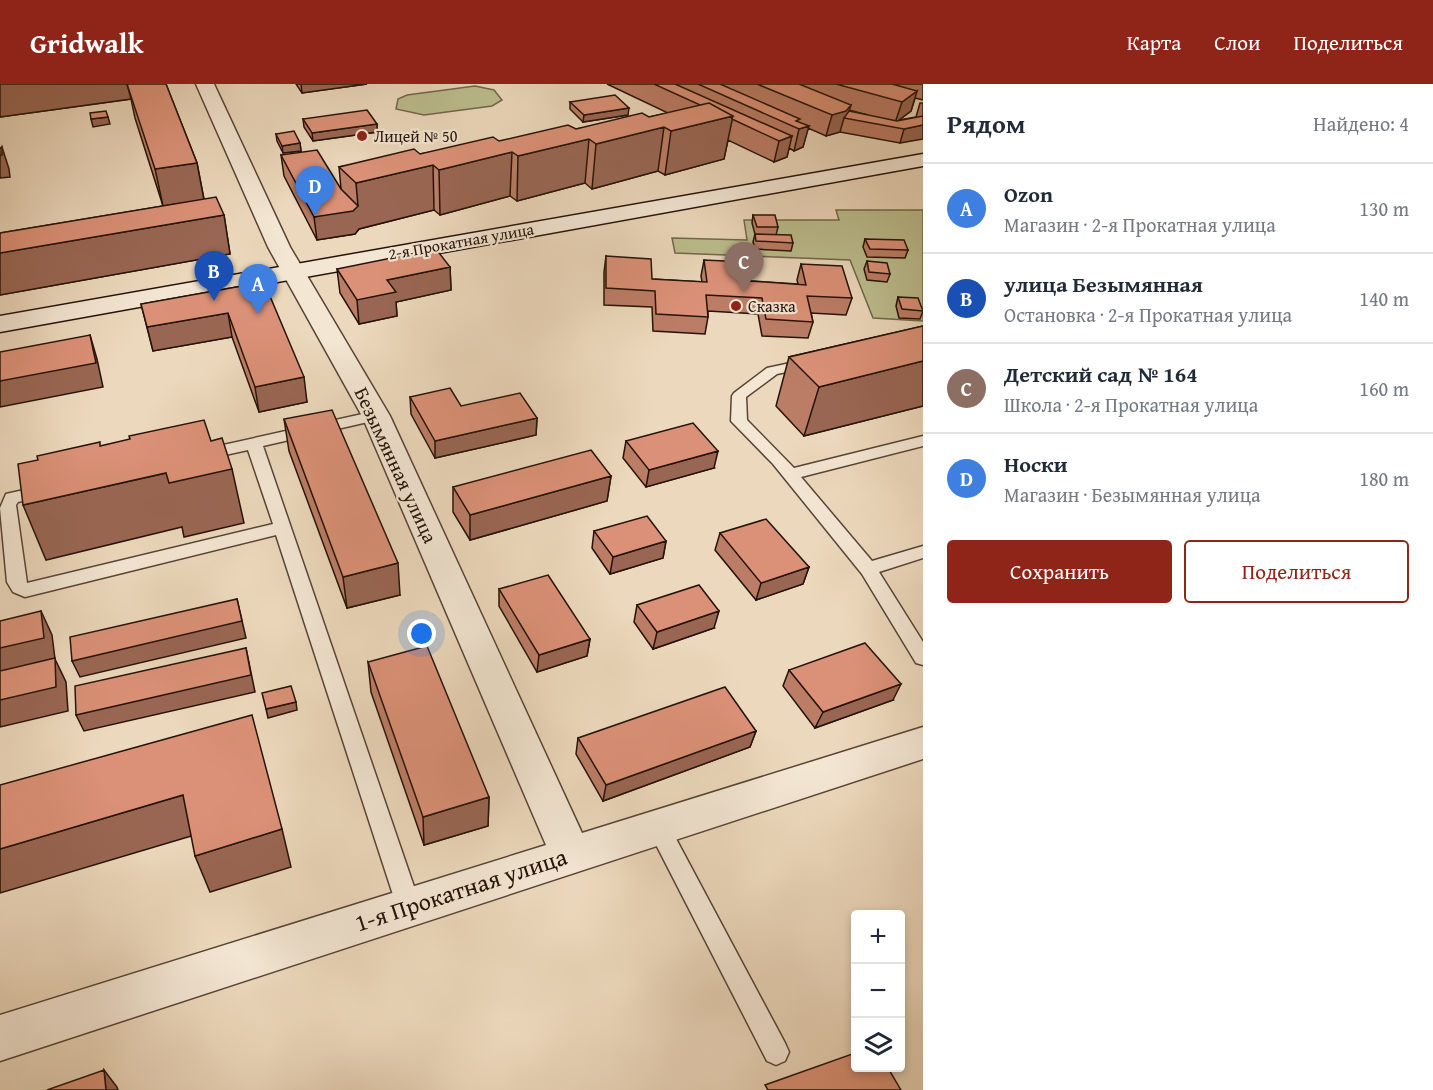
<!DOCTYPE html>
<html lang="ru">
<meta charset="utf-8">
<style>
:root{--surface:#fff;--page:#f6f6f7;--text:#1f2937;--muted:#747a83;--line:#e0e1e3;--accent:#8f2418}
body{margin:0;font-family:"Gentium Book Plus",serif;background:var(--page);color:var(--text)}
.controls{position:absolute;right:18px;bottom:18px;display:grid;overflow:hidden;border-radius:6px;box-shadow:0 3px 9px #0003}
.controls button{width:54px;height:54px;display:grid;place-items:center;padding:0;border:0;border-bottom:2px solid var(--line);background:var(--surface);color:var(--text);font:30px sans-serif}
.you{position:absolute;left:422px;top:550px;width:21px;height:21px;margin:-15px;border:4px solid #fff;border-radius:50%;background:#1a73e8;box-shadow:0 0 0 9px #1a73e833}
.badge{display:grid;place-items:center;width:39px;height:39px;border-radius:50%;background:var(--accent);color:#fff;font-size:20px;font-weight:700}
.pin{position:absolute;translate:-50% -50px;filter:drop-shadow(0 2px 3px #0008)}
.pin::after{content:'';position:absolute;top:32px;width:21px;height:18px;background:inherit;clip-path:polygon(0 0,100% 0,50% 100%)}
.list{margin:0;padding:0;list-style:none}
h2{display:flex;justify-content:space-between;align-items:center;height:78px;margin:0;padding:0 24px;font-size:26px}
h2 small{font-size:20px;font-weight:400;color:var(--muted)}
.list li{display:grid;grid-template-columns:39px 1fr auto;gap:18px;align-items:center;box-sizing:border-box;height:90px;padding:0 24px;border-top:2px solid var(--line)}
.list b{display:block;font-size:22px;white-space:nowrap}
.list p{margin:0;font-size:20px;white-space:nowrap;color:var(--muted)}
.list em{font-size:20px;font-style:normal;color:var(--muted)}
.actions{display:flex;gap:12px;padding:18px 24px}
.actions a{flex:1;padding:14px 0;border:2px solid var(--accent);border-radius:6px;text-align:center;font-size:21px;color:var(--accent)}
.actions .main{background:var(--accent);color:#fff}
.icon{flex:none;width:33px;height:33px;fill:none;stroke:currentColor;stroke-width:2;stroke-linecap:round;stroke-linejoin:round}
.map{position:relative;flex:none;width:923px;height:1006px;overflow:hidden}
header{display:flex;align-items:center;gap:36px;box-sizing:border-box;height:84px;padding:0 30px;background:var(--accent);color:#fff}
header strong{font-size:28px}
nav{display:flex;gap:33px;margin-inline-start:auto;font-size:21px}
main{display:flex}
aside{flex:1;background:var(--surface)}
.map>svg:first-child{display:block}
</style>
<header>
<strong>Gridwalk</strong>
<nav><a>Карта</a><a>Слои</a><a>Поделиться</a></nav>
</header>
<main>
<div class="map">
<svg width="923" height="1006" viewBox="0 0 923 1006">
<rect width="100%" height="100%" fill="#ecd8bc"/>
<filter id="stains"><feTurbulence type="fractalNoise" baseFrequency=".00333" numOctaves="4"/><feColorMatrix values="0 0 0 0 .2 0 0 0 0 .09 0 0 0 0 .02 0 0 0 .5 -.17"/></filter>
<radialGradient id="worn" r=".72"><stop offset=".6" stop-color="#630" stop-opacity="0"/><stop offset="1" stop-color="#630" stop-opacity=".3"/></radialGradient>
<path fill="#bcbd8d" stroke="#70684b" stroke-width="1.5" d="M475 2 494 6 502 16 492 22 424 31 396 25 398 15 407 11Z
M836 126H923V237L873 234 850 176 675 169 672 154 747 156 744 136H839Z"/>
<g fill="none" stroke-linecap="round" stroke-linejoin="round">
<defs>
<path id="lane" d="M809 275 816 279 814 282 777 290 746 313 747 336 794 384 923 352V362L801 393 872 477 923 462V474L879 488 923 558V581L916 579 862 490 773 380 731 337 732 312 734 309 767 284Z
M376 327 381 329 384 332 381 335 263 362 421 823 417 831 409 834 401 831 397 823 276 451 25 513 13 508 7 498 0 424 6 410 46 401 52 402 54 406 52 410 18 418 16 421 27 499 273 440 248 366 202 376 196 375 194 371 196 367Z
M658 733 666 736 785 959 789 968 785 977 776 981 767 977 647 743 650 736Z"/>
<path id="street" d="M196 0H214L290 163 390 332 582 749 923 643V675L0 977V931L546 761 362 332 268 163Z"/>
<path id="secondary" d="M923 70V82L0 248V232Z"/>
</defs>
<use href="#lane" stroke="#574436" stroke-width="3"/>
<use href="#street" stroke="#574436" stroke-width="3"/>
<use href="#secondary" stroke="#251309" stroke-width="3"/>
<use href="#lane" fill="#f3e6d3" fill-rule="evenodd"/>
<use href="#street" fill="#f3e6d3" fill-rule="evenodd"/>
<use href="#secondary" fill="#f3e6d3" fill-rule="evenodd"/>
</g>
<path fill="#bc7d66" stroke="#251309" stroke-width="1.5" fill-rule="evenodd" d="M0 0H166L197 79 204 115 224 131 230 170 0 211V149L163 122 135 34 131 15 0 33Z
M296 0H367L302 9Z
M607 0H923V16L915 14 911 27 899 36 916 33 920 19H923V41L900 59 840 48 826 52 808 44 803 63 794 67 789 64 787 73 774 78 728 56 724 75 665 91 658 87 592 105 585 99 517 117 510 112 440 131 434 126 359 145 355 150 317 156 284 92 281 71 341 105 339 83 576 45 649 33 668 29ZM849 26 868 31 849 27Z
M570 18 628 31 583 38 570 25Z
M303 35 377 40V48L313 57 304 43Z
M276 50 300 59 301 67 283 69 277 57Z
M753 131 778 143 776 151 793 159 791 167 755 165 753 158 755 150 752 139Z
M865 155 908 166 905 174 867 173 863 163Z
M606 172 652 195 702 198 701 192 704 176 750 197 798 200 797 196 801 180 852 214 846 231 811 229 813 238 808 254 762 252 758 230 708 227V233L705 250 653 247 652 223 604 221V188Z
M867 177 890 190 887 198 867 196 864 185Z
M450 183 451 206 396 218 397 232 359 240 340 209 337 185Z
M264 198 307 318 259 328 232 253 153 267 141 220Z
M898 213 923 227 920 235 899 234 896 222Z
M923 242V322L804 352 776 322 789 273Z
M410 313 461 322 537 334 536 351 435 374 411 330Z
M284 335 400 511 347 524 289 367Z
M626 357 714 384 646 403 623 374Z
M611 392 607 417 470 456 453 428V403Z
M594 447 666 457 663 474 610 490 592 464Z
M720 449 809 483 803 500 756 516 715 466Z
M499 505 590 555 587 572 537 588 499 522Z
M637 521 714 544 653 565 634 538Z
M368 578 489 713 488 742 424 761 371 608Z
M789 586 893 616 815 644 783 602Z
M756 647 750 663 603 717 576 670 578 654Z"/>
<path fill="#996653" stroke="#251309" stroke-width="1.5" d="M0 0H127L131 15 0 33Z
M301 0H367L302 9Z
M917 7 911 27 895 39 902 18Z
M851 21 847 34H844L840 48 826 52 832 31Z
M629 24 628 31 583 38 584 31Z
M733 32 724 75 665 91 671 47Z
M108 33 110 40 93 43 91 35Z
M377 40V48L313 57 312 49Z
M923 41V55L900 59 904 45Z
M809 42 803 63 794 67 799 45Z
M664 43 658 87 592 105 596 60Z
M792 52 787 73 774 78 779 57Z
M589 55 585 99 517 117 518 72Z
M300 59 301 67 283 69 282 62Z
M2 63 9 85 10 93 0 94V71Z
M512 68 510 112 440 131 439 86Z
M197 79 204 116 163 122 155 85Z
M433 81 434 126 359 145 355 150 317 156 314 133 358 122 356 99Z
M224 131 230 170 0 211V169Z
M450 183 451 206 396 218 397 232 359 240 357 216 387 196Z
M228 229 232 253 153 267 147 243Z
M90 251 97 275 103 303 0 323V297Z
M923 277V322L804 352 819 303Z
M304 293 307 318 259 328 255 303Z
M537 334 536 351 435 374V357Z
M718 367 714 384 646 403 649 386Z
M232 385 244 439 184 453 182 443 46 476 23 421 166 389Z
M611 392 607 417 470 456V431Z
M666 457 663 474 610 490 613 473Z
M398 479 400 511 347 524 343 493Z
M809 483 803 500 756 516 761 499Z
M237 515 246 554 80 593 72 577Z
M41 527 52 551 55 575 66 598 68 627 0 643V564Z
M719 527 714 544 653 565 657 548Z
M590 555 587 572 537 588 539 571Z
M246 564 255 608 84 647 76 631Z
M901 600 893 616 815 644 823 628Z
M296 618 297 626 268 634 266 625Z
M756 647 750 663 603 717 606 701Z
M183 711 198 750 0 809V765Z
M489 713 488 742 424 761 423 733Z
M282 745 291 783 210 808 195 772Z
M104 986 117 1003 118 1006H106Z"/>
<path fill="#db9177" stroke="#251309" stroke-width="1.5" d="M127 0H166L197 79 155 85Z
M654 0H675L792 52 779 57 732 35 733 32 709 19 700 21Z
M698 0H720L800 35 796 37 809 42 799 45Z
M757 0H799L851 21 846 27 832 31Z
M836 0H892L917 7 902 18Z
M615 11 629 24 584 31 570 18Z
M709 19 733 32 671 47 664 43 596 60 589 55 518 72 512 68 439 86 433 81 356 99 339 83 414 65 420 70 493 53 499 57 568 41 576 45 642 29 649 33Z
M367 26 377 40 312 49 303 35Z
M106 27 108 33 91 35 90 29Z
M849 27 897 37 923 32V41L904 45 844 34Z
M294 47 300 59 282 62 276 50Z
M2 63V71H0V64Z
M317 66 341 105 358 122 353 127 314 133 281 71Z
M216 113 224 131 0 169V149Z
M753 131H775L778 143H757Z
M755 150 791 151 793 159 756 157Z
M865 155 904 156 908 166 870 165Z
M436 165 450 183 387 196 396 208 357 216 337 185Z
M606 172 651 175 652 195 707 198 704 176 746 178 750 197 806 201 801 180 842 182 852 214 807 212 813 238 766 235 762 214 706 211 708 233 656 230 655 207 606 204Z
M867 177 887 179 890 190 869 188Z
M264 198 304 293 255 303 228 229 147 243 141 220Z
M898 213 918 214 923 227 902 225Z
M923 242V277L819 303 789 273Z
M90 251 96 279 0 297V268Z
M450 304 461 322 520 309 537 334 435 357 410 313Z
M332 326 398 479 343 493 284 335Z
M204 336 211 357 222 354 232 385 169 399 166 389 23 421 18 380 38 376 37 372 100 358V362L130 355 129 352Z
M693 339 718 367 649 386 626 357Z
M591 366 611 392 470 431 453 403Z
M647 432 666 457 613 473 594 447Z
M766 435 809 483 761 499 720 449Z
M548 491 590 555 539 571 499 505Z
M699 501 719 527 657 548 637 521Z
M237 515 242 537 72 577 70 553Z
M41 527 44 554 0 564V537Z
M865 559 901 600 823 628 789 586Z
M427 562 489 713 423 733 368 578Z
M246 564 251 591 76 631 75 602Z
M55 574 56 603 0 616V587Z
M291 602 296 618 266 625 262 609Z
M725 603 756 647 606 701 578 654Z
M252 631 282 745 195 772 183 711 0 765V701Z
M855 969V984H888L901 1006H768L765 1001Z
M104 986 106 1006H47Z"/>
<g fill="#8f2418" stroke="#f3e6d3" stroke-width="2">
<circle cx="362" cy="52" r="6"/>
<circle cx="736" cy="222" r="6"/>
</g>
<g text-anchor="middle" stroke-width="4.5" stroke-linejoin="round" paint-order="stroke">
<g font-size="16" fill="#251309" stroke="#f3e6d3" text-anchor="start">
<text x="374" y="58">Лицей № 50</text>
<text x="748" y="228">Сказка</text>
</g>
<g font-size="16" fill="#251309" stroke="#f3e6d3">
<text transform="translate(461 157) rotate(-10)" y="6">2-я Прокатная улица</text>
</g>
<g font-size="20" fill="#251309" stroke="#f3e6d3">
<text transform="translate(396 381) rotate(65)" y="7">Безымянная улица</text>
</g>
<g font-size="24" fill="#251309" stroke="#f3e6d3">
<text transform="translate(461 806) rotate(-18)" y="8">1-я Прокатная улица</text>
</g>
</g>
<rect width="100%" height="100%" filter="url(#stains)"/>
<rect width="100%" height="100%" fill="url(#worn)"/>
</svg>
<div class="controls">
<button>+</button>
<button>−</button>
<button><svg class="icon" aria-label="layers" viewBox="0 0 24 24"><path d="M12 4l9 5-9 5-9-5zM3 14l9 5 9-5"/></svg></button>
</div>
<div class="you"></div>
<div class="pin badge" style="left:258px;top:230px;background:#3f7fe0">A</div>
<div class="pin badge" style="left:214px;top:217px;background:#1a4fb4">B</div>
<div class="pin badge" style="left:744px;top:208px;background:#8d6e63">C</div>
<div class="pin badge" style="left:315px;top:132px;background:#3f7fe0">D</div>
</div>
<aside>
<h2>Рядом<small>Найдено: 4</small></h2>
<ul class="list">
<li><span class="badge" style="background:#3f7fe0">A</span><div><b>Ozon</b><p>Магазин · 2-я Прокатная улица</p></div><em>130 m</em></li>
<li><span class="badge" style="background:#1a4fb4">B</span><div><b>улица Безымянная</b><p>Остановка · 2-я Прокатная улица</p></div><em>140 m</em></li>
<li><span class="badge" style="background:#8d6e63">C</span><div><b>Детский сад № 164</b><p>Школа · 2-я Прокатная улица</p></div><em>160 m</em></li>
<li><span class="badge" style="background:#3f7fe0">D</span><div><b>Носки</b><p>Магазин · Безымянная улица</p></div><em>180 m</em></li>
</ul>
<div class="actions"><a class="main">Сохранить</a><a>Поделиться</a></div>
</aside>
</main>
